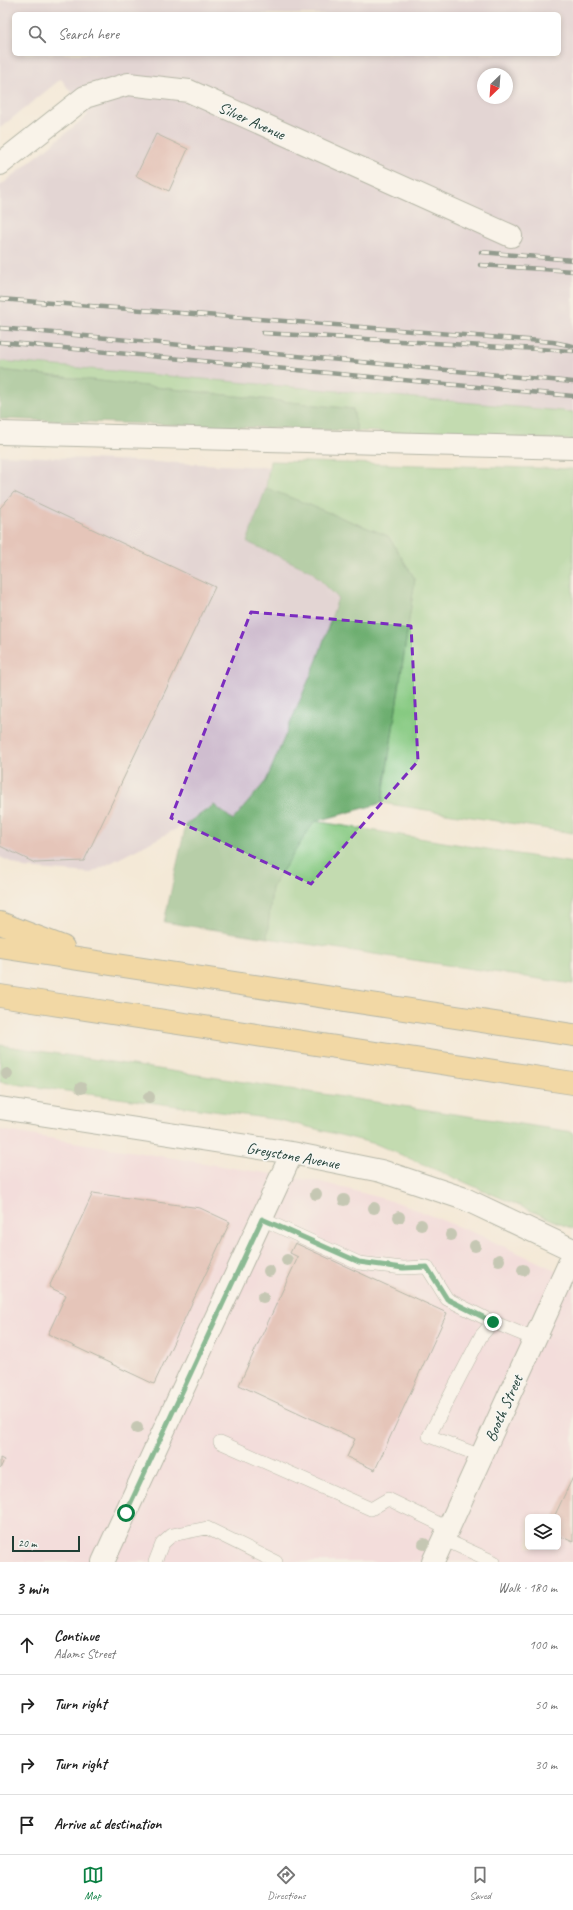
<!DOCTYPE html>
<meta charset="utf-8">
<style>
:root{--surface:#fff;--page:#f6f6f6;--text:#222;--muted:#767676;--line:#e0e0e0;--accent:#0b8043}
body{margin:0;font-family:Caveat,sans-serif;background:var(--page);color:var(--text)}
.controls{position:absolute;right:12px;bottom:12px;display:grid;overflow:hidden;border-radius:6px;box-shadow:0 2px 6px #0003}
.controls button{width:36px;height:36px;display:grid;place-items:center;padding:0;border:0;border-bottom:1px solid var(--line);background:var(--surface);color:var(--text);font:20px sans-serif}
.compass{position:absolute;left:477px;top:68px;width:36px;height:36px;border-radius:50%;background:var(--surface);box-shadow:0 2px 6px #0003;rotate:205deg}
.scale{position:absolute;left:12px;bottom:10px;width:68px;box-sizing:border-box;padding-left:4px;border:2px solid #1f3d34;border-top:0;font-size:11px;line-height:14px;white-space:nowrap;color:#1f3d34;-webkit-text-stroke:3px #f6f6f2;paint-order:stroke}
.stop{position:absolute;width:12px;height:12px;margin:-9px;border:3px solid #0b8043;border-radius:50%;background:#fff}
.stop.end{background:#0b8043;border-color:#fff;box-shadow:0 1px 4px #0008}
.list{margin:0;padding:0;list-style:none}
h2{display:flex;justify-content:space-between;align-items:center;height:52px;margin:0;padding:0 16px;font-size:17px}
h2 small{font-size:13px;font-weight:400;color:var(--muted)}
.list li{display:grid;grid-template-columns:26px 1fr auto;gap:12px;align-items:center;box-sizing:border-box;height:60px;padding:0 16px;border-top:1px solid var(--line)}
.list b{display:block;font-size:15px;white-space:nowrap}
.list p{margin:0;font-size:13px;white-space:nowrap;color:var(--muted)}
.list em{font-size:13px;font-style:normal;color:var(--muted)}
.icon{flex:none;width:22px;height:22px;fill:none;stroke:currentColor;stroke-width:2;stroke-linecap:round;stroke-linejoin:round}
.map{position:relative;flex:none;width:573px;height:1562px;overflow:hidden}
.search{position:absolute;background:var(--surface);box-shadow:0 2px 6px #0003;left:12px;right:12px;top:12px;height:44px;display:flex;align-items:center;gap:10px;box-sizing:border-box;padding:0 14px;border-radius:6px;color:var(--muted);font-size:15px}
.sheet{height:292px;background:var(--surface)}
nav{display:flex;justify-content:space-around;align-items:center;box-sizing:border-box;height:56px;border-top:1px solid var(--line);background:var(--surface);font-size:11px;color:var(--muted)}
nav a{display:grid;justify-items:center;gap:2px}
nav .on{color:var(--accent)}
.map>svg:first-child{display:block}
</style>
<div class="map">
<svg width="573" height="1562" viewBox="0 0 573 1562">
<rect width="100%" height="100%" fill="#f6f6f2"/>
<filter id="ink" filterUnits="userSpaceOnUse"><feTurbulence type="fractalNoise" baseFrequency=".025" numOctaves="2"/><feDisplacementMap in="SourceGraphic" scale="8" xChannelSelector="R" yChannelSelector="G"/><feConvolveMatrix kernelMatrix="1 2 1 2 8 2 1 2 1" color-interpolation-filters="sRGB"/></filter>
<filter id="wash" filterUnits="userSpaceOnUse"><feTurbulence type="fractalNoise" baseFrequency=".012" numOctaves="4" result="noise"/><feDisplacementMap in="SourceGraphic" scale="16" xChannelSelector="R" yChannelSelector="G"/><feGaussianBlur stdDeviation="0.9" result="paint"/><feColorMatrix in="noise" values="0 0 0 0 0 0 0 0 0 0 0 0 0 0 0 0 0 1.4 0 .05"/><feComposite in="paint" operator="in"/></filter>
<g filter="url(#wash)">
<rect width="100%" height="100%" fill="#f4e9d7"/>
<path fill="#f2cfe0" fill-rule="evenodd" d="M0 1130 321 1182 399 1203 477 1234 573 1278V1562H0ZM528 1517H558V1547H528Z"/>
<path fill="#cfbdcf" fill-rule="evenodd" d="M0 0H573V412L0 361V186L88 115 61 79 0 128ZM14 14H559V54H14ZM483 74H507V98H483Z
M0 455 269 467 266 488 247 542 311 571 338 598 317 660 266 781 233 820 213 805 186 824 91 873 24 868 0 857Z"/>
<path fill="#87ca82" stroke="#53845b" d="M0 361 573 412V440L357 431 353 409 0 370Z
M270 461 573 469V833L382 803 415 579 388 536 266 488Z
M314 821 573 863V984L267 938 272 887Z
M0 1045 573 1132V1229L376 1144 280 1120 0 1082Z"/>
<path fill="#6dae70" stroke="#467652" d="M0 370 353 409 357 431 0 419Z
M266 488 388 536 415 579 382 803 314 822 272 887 267 938 164 922 186 824 214 805 233 820 266 781 317 660 338 598 311 571 247 542Z"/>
<g id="blocks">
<path fill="#d39995" d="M156 134 188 149 169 191 136 176Z
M14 492 215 587 84 861 35 863 0 846V508Z
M93 1193 200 1208 230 1222 154 1384 48 1334 66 1295 49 1287Z
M295 1243 447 1313 375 1470 347 1457 355 1439 239 1385 298 1257 290 1253Z
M0 1458 4 1460 0 1469Z
M573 1477V1542L558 1535V1517H554Z"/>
</g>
</g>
<g filter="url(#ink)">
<use href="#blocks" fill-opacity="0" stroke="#6a796d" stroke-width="1"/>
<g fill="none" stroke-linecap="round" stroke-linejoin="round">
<defs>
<path id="lane" d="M262 1219 359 1263 403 1268 427 1267 447 1299 493 1322 534 1339
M220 1442 371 1509 388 1499 448 1528
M481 1456 429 1436 481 1336 493 1322
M443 1539 494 1562
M155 1562 162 1544 172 1535 207 1528 276 1562"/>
<path id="street" d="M0 164 85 97 128 84 189 91 511 236
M0 433 573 448
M0 1108 292 1153 381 1171 465 1199 573 1250
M103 1562 292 1153
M433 1562 573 1255"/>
<path id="highway" d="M0 923 63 947
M0 947 573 1035
M0 996 573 1083"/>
</defs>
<use href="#lane" stroke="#6a796d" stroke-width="14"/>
<use href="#street" stroke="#6a796d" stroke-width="24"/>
<use href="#highway" stroke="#6a796d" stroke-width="24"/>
<use href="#lane" stroke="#fff" stroke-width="13"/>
<use href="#street" stroke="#fff" stroke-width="22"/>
<use href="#highway" stroke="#f0c469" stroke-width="22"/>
<defs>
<path id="rail" d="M481 252 573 260
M480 265 573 271
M0 299 553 342 573 346
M0 328 573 382
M263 333 573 351
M0 342 573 396"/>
</defs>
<use href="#rail" stroke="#1f3d34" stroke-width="4.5"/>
<use href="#rail" stroke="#f6f6f2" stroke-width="3" stroke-dasharray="9" stroke-linecap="butt"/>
</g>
<g fill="#8d9e88">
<circle cx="7" cy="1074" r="6"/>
<circle cx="81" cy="1088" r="6"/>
<circle cx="149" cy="1097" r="6"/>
<circle cx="316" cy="1194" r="6"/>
<circle cx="344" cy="1200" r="6"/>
<circle cx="374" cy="1208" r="6"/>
<circle cx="399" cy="1217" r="6"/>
<circle cx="421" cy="1225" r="6"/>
<circle cx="451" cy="1235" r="6"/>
<circle cx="475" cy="1246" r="6"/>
<circle cx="287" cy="1260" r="6"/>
<circle cx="499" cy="1260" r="6"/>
<circle cx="523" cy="1270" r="6"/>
<circle cx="269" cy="1271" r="6"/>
<circle cx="263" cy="1297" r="6"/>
<circle cx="137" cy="1428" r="6"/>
<circle cx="424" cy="1544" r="6"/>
</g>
</g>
<g fill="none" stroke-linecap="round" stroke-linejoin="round" filter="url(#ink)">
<path stroke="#0b8043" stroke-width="5" d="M126 1513 262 1219 359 1262 403 1268 427 1267 447 1299 493 1322"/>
</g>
<path d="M0 0H573V1562H0ZM251 612 411 626 418 761 311 884 171 818Z" fill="#f4e9d7" fill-opacity=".55" fill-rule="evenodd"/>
<path fill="none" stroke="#7b2cbf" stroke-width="3" stroke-dasharray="8 5" stroke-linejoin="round" d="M251 612 411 626 418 761 311 884 171 818Z"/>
<g text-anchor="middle" stroke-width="3" stroke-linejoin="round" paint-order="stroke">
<g font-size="16" fill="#1f3d34" stroke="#f6f6f2">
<text transform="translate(252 120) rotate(24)" y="6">Silver Avenue</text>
<text transform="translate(293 1155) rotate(10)" y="6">Greystone Avenue</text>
<text transform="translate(503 1408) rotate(-66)" y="6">Booth Street</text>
</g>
</g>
</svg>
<div class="controls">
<button><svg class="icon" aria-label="layers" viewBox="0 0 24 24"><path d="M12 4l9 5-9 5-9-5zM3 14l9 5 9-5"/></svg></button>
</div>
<svg class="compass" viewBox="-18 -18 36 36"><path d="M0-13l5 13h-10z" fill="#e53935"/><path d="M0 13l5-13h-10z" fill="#767676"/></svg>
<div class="scale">20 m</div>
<div class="stop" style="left:126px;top:1513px"></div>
<div class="stop end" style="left:493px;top:1322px"></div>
<div class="search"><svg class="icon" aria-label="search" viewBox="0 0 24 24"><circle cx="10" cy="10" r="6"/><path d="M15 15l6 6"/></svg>Search here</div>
</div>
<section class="sheet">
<h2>3 min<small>Walk · 180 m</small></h2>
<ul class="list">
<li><svg class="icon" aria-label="ahead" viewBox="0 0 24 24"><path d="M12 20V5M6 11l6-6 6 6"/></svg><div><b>Continue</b><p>Adams Street</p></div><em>100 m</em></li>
<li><svg class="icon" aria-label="right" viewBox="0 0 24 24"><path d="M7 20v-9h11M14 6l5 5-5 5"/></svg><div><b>Turn right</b></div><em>50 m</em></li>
<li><svg class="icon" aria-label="right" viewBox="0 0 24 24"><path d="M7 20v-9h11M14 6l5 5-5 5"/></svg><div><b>Turn right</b></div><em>30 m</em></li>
<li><svg class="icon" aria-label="arrive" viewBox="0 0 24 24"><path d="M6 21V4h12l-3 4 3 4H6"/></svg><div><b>Arrive at destination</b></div></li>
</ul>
</section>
<nav>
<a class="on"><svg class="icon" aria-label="map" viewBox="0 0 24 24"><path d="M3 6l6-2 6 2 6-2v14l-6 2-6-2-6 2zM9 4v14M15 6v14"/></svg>Map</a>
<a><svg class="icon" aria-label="directions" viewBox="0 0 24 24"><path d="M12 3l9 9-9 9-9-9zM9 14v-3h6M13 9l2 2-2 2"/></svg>Directions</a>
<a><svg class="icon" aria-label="saved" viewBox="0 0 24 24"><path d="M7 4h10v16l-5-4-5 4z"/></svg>Saved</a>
</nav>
